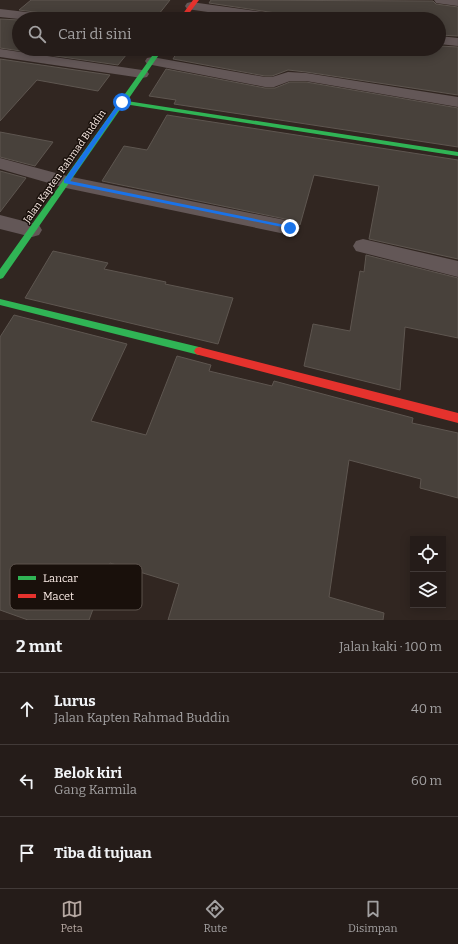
<!DOCTYPE html>
<html lang="id">
<meta charset="utf-8">
<style>
:root{--surface:#251c19;--page:#2d2522;--text:#f1f3f6;--muted:#a3a1a2;--line:#423a38;--accent:#b6a8a2}
body{margin:0;font-family:Bitter,serif;background:var(--page);color:var(--text)}
.controls{position:absolute;right:12px;bottom:12px;display:grid;overflow:hidden;border-radius:0px;box-shadow:0 2px 10px #0003}
.controls button{width:36px;height:36px;display:grid;place-items:center;padding:0;border:0;border-bottom:1px solid var(--line);background:var(--surface);color:var(--text);font:20px sans-serif}
.stop{position:absolute;width:12px;height:12px;margin:-9px;border:3px solid #1a73e8;border-radius:50%;background:#fff}
.stop.end{background:#1a73e8;border-color:#fff;box-shadow:0 1px 4px #0008}
.list{margin:0;padding:0;list-style:none}
h2{display:flex;justify-content:space-between;align-items:center;height:52px;margin:0;padding:0 16px;font-size:17px}
h2 small{font-size:13px;font-weight:400;color:var(--muted)}
.list li{display:grid;grid-template-columns:26px 1fr auto;gap:12px;align-items:center;box-sizing:border-box;height:72px;padding:0 16px;border-top:1px solid var(--line)}
.list b{display:block;font-size:15px;white-space:nowrap}
.list p{margin:0;font-size:13px;white-space:nowrap;color:var(--muted)}
.list em{font-size:13px;font-style:normal;color:var(--muted)}
.icon{flex:none;width:22px;height:22px;fill:none;stroke:currentColor;stroke-width:2;stroke-linecap:round;stroke-linejoin:round}
.map{position:relative;flex:none;width:458px;height:620px;overflow:hidden}
.search{position:absolute;background:var(--surface);box-shadow:0 2px 10px #0003;left:12px;right:12px;top:12px;height:44px;display:flex;align-items:center;gap:10px;box-sizing:border-box;padding:0 14px;border-radius:22px;color:var(--muted);font-size:15px}
.sheet{height:268px;background:var(--surface)}
nav{display:flex;justify-content:space-around;align-items:center;box-sizing:border-box;height:56px;border-top:1px solid var(--line);background:var(--surface);font-size:11px;color:var(--muted)}
nav a{display:grid;justify-items:center;gap:2px}
nav .on{color:var(--accent)}
.map>svg:first-child{display:block}
</style>
<div class="map">
<svg width="458" height="620" viewBox="0 0 458 620">
<rect width="100%" height="100%" fill="#312621"/>
<path fill="#48413b" stroke="#5e5650" d="M31 0H170L155 19H60L57 15 19 10Z
M211 0 433 1 436 4 458 7V36L439 35V19H292L289 15 209 3Z
M203 13 246 19H199Z
M0 19 19 20V49H131L118 65 0 48Z
M439 46 458 47V95L306 72 288 70 272 76H265L173 59 179 49H439Z
M0 59 110 75 98 91 37 80 0 121Z
M166 69 265 88H275L290 82H306L458 108V147L174 104 176 100 149 96Z
M167 115 458 160V259L369 239 379 186 314 175 300 225 297 222 290 220 102 181 124 146 147 150Z
M0 132 53 142 35 166 0 157Z
M0 171 26 178 0 212Z
M53 251 108 263 104 269 166 282 165 284 233 298 218 344 25 298Z
M366 255 458 278V338L405 327 400 390 304 366 313 324 350 331 360 271 364 272Z
M14 315 127 344 91 421 146 435 177 356 211 365 209 371 272 386 274 381 413 418 412 423 458 433V498L420 488 421 479 349 460 329 597 384 613 383 620H168L179 584 110 563 89 620H28L0 610V337Z"/>
<g fill="none" stroke-linecap="round" stroke-linejoin="round">
<path fill="#635757" fill-rule="evenodd" d="M434 0H458V6L436 3Z
M191 2 284 15 289 16 291 19H256L187 9 185 6 187 3Z
M0 9 52 15 57 16 59 19H19L0 17Z
M439 36 458 38V46L439 44Z
M0 49 142 70 147 71 149 74 147 77 142 78 0 57Z
M152 57 265 77H272L288 72 306 73 458 97V107L306 81H290L274 87H265L147 64 145 61 147 58Z
M0 158 67 176 290 221 297 223 300 228 297 233 290 235 66 188 0 169Z
M0 215 39 225 42 230 39 235 32 237 0 229Z
M363 239 458 261V277L356 251 353 246 356 241Z"/>
<path fill="#30b455" fill-rule="evenodd" d="M157 49H163L127 101 458 152V156L124 104 3 278 0 279V269Z
M0 299 199 347 202 348 204 351 202 354 199 355 0 305Z"/>
<path fill="#e5322d" fill-rule="evenodd" d="M193 0H199L185 19H179Z
M199 347 458 413V423L199 355 196 354 194 351 196 348Z"/>
</g>
<path fill="#1a73e8" d="M120 101 124 102 70 181 290 226 292 227V229L64 183V180Z"/>
<g text-anchor="middle" stroke-width="3" stroke-linejoin="round" paint-order="stroke">
<g font-size="10" fill="#fdeee8" stroke="#19100b">
<text transform="translate(64 166) rotate(-55)" y="4">Jalan Kapten Rahmad Buddin</text>
</g>
</g>
<rect x="10" y="564" width="132" height="46" rx="6" fill="#19100b" stroke="#5d534d" stroke-width="1"/>
<rect x="18" y="576" width="18" height="4" fill="#30b455"/>
<rect x="18" y="594" width="18" height="4" fill="#e5322d"/>
<g font-size="11" fill="#fdeee8">
<text x="43" y="582">Lancar</text>
<text x="43" y="600">Macet</text>
</g>
</svg>
<div class="controls">
<button><svg class="icon" aria-label="locate" viewBox="0 0 24 24"><circle cx="12" cy="12" r="6"/><path d="M12 2v4M12 18v4M2 12h4M18 12h4"/></svg></button>
<button><svg class="icon" aria-label="layers" viewBox="0 0 24 24"><path d="M12 4l9 5-9 5-9-5zM3 14l9 5 9-5"/></svg></button>
</div>
<div class="stop" style="left:122px;top:102px"></div>
<div class="stop end" style="left:290px;top:228px"></div>
<div class="search"><svg class="icon" aria-label="search" viewBox="0 0 24 24"><circle cx="10" cy="10" r="6"/><path d="M15 15l6 6"/></svg>Cari di sini</div>
</div>
<section class="sheet">
<h2>2 mnt<small>Jalan kaki · 100 m</small></h2>
<ul class="list">
<li><svg class="icon" aria-label="ahead" viewBox="0 0 24 24"><path d="M12 20V5M6 11l6-6 6 6"/></svg><div><b>Lurus</b><p>Jalan Kapten Rahmad Buddin</p></div><em>40 m</em></li>
<li><svg class="icon" aria-label="left" viewBox="0 0 24 24"><path d="M17 20v-9H6M10 6l-5 5 5 5"/></svg><div><b>Belok kiri</b><p>Gang Karmila</p></div><em>60 m</em></li>
<li><svg class="icon" aria-label="arrive" viewBox="0 0 24 24"><path d="M6 21V4h12l-3 4 3 4H6"/></svg><div><b>Tiba di tujuan</b></div></li>
</ul>
</section>
<nav>
<a class="on"><svg class="icon" aria-label="map" viewBox="0 0 24 24"><path d="M3 6l6-2 6 2 6-2v14l-6 2-6-2-6 2zM9 4v14M15 6v14"/></svg>Peta</a>
<a><svg class="icon" aria-label="directions" viewBox="0 0 24 24"><path d="M12 3l9 9-9 9-9-9zM9 14v-3h6M13 9l2 2-2 2"/></svg>Rute</a>
<a><svg class="icon" aria-label="saved" viewBox="0 0 24 24"><path d="M7 4h10v16l-5-4-5 4z"/></svg>Disimpan</a>
</nav>
